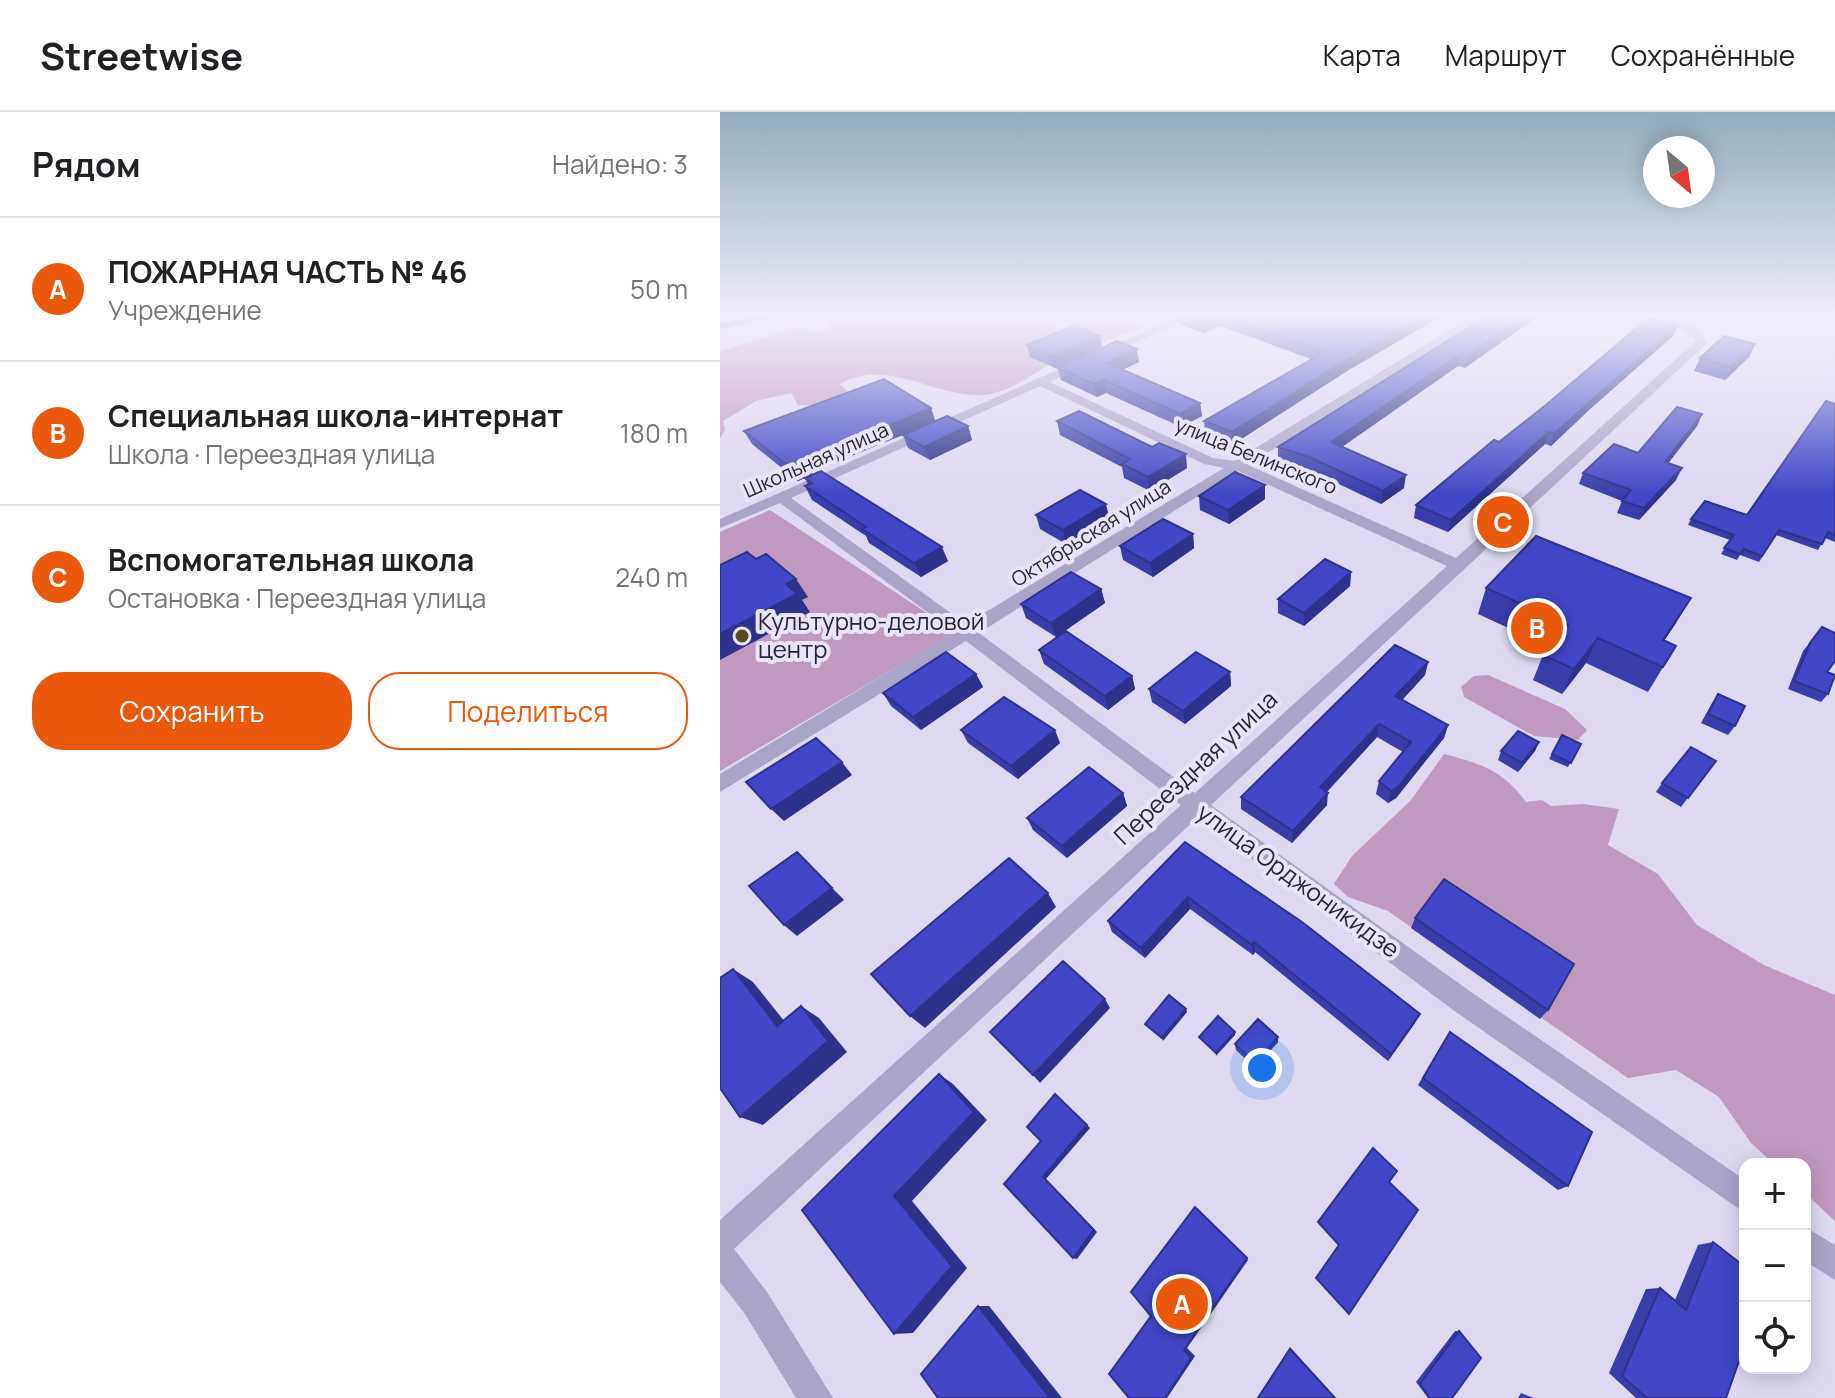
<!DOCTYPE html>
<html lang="ru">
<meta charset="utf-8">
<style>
:root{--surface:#fff;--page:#f6f6f6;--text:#202124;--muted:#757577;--line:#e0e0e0;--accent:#ea580c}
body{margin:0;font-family:Manrope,sans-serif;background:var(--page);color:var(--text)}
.controls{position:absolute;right:24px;bottom:24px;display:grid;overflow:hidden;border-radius:16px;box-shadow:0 4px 20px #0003}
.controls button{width:72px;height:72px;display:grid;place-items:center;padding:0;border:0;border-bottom:2px solid var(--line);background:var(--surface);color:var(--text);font:40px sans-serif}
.compass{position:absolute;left:923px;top:24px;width:72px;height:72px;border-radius:50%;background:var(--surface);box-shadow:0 4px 20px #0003;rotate:151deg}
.you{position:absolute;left:542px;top:956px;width:28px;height:28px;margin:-20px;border:6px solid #fff;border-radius:50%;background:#1a73e8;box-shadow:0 0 0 12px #1a73e833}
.badge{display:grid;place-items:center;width:52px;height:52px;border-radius:50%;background:var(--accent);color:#fff;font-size:26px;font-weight:700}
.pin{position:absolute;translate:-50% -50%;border:4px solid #fff;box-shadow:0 2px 8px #0006}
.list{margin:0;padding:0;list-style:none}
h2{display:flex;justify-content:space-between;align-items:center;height:104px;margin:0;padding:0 32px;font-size:34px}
h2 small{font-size:26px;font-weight:400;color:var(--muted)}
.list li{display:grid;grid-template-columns:52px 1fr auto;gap:24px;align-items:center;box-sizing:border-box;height:144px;padding:0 32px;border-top:2px solid var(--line)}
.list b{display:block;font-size:30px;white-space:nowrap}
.list p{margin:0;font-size:26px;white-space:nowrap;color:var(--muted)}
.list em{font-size:26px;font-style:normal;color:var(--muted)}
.actions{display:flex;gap:16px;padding:24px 32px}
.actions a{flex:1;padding:18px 0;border:2px solid var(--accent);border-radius:32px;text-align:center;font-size:28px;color:var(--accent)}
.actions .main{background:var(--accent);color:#fff}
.icon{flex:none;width:44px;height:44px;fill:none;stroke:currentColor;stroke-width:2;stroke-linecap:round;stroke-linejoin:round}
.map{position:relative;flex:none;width:1115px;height:1286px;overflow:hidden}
header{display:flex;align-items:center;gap:48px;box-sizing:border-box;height:112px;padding:0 40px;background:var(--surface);border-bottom:2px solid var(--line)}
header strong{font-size:38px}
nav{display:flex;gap:44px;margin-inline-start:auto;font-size:28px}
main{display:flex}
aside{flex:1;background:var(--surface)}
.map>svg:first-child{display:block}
</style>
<header>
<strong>Streetwise</strong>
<nav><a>Карта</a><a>Маршрут</a><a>Сохранённые</a></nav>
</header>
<main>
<aside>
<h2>Рядом<small>Найдено: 3</small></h2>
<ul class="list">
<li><span class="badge">A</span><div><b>ПОЖАРНАЯ ЧАСТЬ № 46</b><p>Учреждение</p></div><em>50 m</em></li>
<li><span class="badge">B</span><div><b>Специальная школа-интернат</b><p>Школа · Переездная улица</p></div><em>180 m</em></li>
<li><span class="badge">C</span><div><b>Вспомогательная школа</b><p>Остановка · Переездная улица</p></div><em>240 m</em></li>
</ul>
<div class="actions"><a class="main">Сохранить</a><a>Поделиться</a></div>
</aside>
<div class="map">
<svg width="1115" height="1286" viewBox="0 0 1115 1286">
<rect width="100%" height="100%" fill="#ded8f1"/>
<path fill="#c099be" d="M104 203H401L421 216 376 232 369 219 345 209 333 214 344 225 311 245 328 253C307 266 286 282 260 283 212 284 166 245 120 272L130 282 100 294 78 293 71 281 36 289 3 309 5 318 0 326V239L82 214 90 220 110 217Z
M50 398 236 520 0 659V420Z
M768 563 845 597 867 618 858 628 814 624 744 585 741 575 754 564Z
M724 642C760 651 784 659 806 690L822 688 831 694 863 692 899 697 888 733 938 762 977 813 1044 853 1115 883V1109L1085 1081V1052H1054L1031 1031 999 985 956 958 908 966 668 799 628 785 614 772 632 744 691 688Z"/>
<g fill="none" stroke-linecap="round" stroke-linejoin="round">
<path fill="#aba4c9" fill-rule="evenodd" d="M462 203H476L330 270 493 346 514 349 754 203H767L528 353 736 446 976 229 961 217 915 203C935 203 985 206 986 232L491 693 751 880 1025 1068V1101L733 898 477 706 14 1137 47 1180 113 1286H76L25 1202 0 1170V1108L461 693 246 529 0 680V662L234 520 60 391 0 416V407ZM320 274 484 352 504 356 246 512 71 386ZM518 359 727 454 475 681 259 521Z
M1085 1115 1115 1133V1168L1085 1149Z"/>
<path fill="#585776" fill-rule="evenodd" d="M41 203H64L0 217V211Z"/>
</g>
<path fill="#383daa" d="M433 203H454L445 207Z
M460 203H652L627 259 512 333 485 321 484 309 591 247 500 214 483 221 461 213Z
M769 203 745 256 738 254 622 335 684 376 661 392 589 358 558 348V335Z
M954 223 870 297 831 334 825 332 728 420 694 406 696 393 779 330Z
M380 224 382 235 335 256 310 245 307 233Z
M1035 232 1029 245 1005 268 974 259 980 246Z
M419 250 402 258 480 291 482 304 461 315 386 281 377 285 341 268 338 256Z
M1115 292V430L1105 426 1098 438 1056 423 1039 450 1020 443 1017 448 1001 442 1010 428 968 413 971 407 1027 403Z
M211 296 215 309 248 314 252 328 210 348 188 336 183 323 92 360 93 362 228 449 201 465 149 431 146 424 92 388 85 374 88 373 85 366 78 369 32 332 24 319Z
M982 302 977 314 948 351 956 368 919 408 897 401 902 389 859 372 863 361 918 341Z
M337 309 432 335 467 356 430 379 404 366 402 355 340 323Z
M479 384 545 387 509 412 480 398Z
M316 403 389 406 346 432 320 417Z
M473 422 474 436 433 465 403 448 400 434Z
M631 460 630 474 584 514 558 501V487Z
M766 476 956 511 944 529 956 534 928 580 866 551 842 582 813 568 823 543 830 535 758 502Z
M381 477 385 491 336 525 306 506 301 492Z
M1102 515 1107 560 1108 582 1101 590 1068 577 1083 539Z
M319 538 412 564 415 577 388 598 324 552Z
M708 550 705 563 682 588 728 613 724 626 676 686 668 691 656 682 659 669 683 640 657 625 607 680V693L572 731 521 697V685Z
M510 560 511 574 465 612 432 590 429 577Z
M256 562 263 575 201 618 171 594 163 581Z
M998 582 1015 614 1008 623 981 611 992 591Z
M241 618 340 631 298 667 248 631Z
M842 623 861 632 848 655 829 647Z
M819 630 815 639 798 660 778 648 781 639Z
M996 649 961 695 936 680 942 671Z
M403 681 407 694 347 746 313 718 307 706Z
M465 730 695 911 668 949 535 840 533 843 470 797 425 846 392 820 388 809Z
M695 806 828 898 820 907 691 816Z
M730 920 848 1074 838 1078 698 973Z
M558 930 535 956 516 938 515 932Z
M993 1130 1006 1286H916L889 1261 926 1177 940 1176 955 1188 978 1133Z
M735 1219H739L732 1286H708L696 1270Z
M570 1235 616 1286H537Z
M801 1281 814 1286H798Z"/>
<path fill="#2e328b" d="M444 203H454L445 207Z
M499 203 500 214 483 221 482 210Z
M706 203H724L627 259 512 333V320L628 247Z
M806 203H820L745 256 747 244Z
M958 213 954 223 870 297 831 334 834 322 874 286Z
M380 224 382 235 335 256 332 244Z
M1035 232 1029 245 1005 268 1011 255Z
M417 237 419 250 389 264 387 251Z
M741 242 738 254 610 343 611 330Z
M384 268 386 281 377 285 374 272Z
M480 291 482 304 461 315 460 302Z
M211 296 215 309 92 360 93 362 78 369 71 356 84 348Z
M982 302 977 314 940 362 945 350Z
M248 314 252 328 210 348 204 335Z
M829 320 825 332 728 420 731 408Z
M466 342 467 356 430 379 428 365Z
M962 356 956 368 919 408 924 396Z
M686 363 684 376 661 392 663 379Z
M545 373V387L509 412 508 398Z
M386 392 389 406 346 432 343 418Z
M473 422 474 436 433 465 430 451Z
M222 435 228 449 201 465 194 451Z
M631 460 630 474 584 514V501Z
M76 467 88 485 82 488 90 500 0 548V522L66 472Z
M381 477 385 491 336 525 331 511Z
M971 486 956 511 928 553 943 528Z
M878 526 866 551 842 582 854 557Z
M708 550 705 563 673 598 675 584Z
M510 560 511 574 465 612 463 599Z
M256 562 263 575 201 618 193 605Z
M412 564 415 577 388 598 385 584Z
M659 612 657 625 599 688 600 675Z
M728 613 724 626 676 686 668 691 671 679Z
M335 618 340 631 298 667 291 654Z
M819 630 815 639 798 660 802 651Z
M122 650 132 663 64 709 51 697Z
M403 681 407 694 347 746 342 734Z
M608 681 607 693 572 731 573 719Z
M77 740 124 788 77 824 64 813Z
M328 781 336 795 205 916 190 904Z
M468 785 470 797 425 846 421 836Z
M534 830 535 840 533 843 532 833Z
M13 857 33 870 77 925 57 914Z
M385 887 390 896 320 971 313 963Z
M81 894 99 906 127 940 43 1013 20 1005Z
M466 897 467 900 443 929 442 926Z
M700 902 695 911 668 949 671 942Z
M515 920V923L496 944V941Z
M558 925V930L535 956V951Z
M219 962 233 972 267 1008 192 1089 247 1156 193 1221 174 1222V1084Z
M367 1013 370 1016 326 1067 377 1120 357 1147 353 1146 323 1065Z
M527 1146 528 1148 467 1236 475 1244 447 1286H445L464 1238Z
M258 1194H269L342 1286H330Z"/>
<path fill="#4147c6" stroke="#2e328b" stroke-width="2" d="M464 203H498L482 210Z
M501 203H652L665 208 673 203H706L628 247 512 320 484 309 604 240Z
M769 203H806L747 244 741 242 611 330 686 363 663 379 589 345 558 335Z
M928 206 958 213 874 286 834 322 829 320 731 408 696 393 774 328 779 330 826 293Z
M355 213 380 224 332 244 307 233Z
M1004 224 1035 232 1011 255 980 246Z
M397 229 417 237 387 251 480 291 460 302 384 268 374 272 338 256Z
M164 267 211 296 84 348 86 350 71 356 24 319Z
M1106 289 1115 292V423L1108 420 1102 432 1059 418 1042 444 1024 437 1020 442 1004 436 1014 423 971 407 985 389 1027 403Z
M957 295 982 302 945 350 962 356 924 396 902 389 911 378 863 361 894 332 918 341Z
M359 299 432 335 439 331 466 342 428 365 402 352 410 347 337 309Z
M227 304 248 314 204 335 183 323Z
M101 359 222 435 194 451 142 417 146 415 85 374 92 371 85 366Z
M515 360 545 373 508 398 479 384Z
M360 378 386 392 343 418 316 403Z
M443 407 473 422 430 451 400 434Z
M816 424 971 486 943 528 956 534 943 555 878 526 854 557 823 543 848 513 766 476Z
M27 440 36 447 46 442 76 467 66 472 77 482 0 522V453Z
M605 447 631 460 584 501 558 487Z
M351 460 381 477 331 511 301 492Z
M1102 515 1115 521V549L1107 560 1115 563 1108 582 1074 569 1090 531Z
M346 519 412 564 385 584 319 538Z
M675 533 708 550 675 584 728 613 679 674 671 679 659 669 691 630 659 612 600 675 608 681 573 719 521 685Z
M226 540 256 562 193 605 163 581Z
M476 540 510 560 463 599 429 577Z
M998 582 1025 594 1015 614 988 602Z
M284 585 335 618 291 654 241 618Z
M798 619 819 630 802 651 781 639Z
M842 623 861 632 851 651 832 642Z
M96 626 122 650 51 697 26 670Z
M971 635 996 649 968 686 942 671Z
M369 655 403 681 342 734 307 706Z
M465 730 582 810 700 902 671 942 534 830 532 833 468 785 421 836 388 809Z
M77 740 112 776 64 813 29 774Z
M289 746 328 781 190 904 151 862Z
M724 767 854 852 828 898 695 806Z
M343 849 385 887 313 963 270 920Z
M13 857 57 914 81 894 108 929 20 1005 0 976V866Z
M449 883 466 897 442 926 425 912Z
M498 904 515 920 496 941 479 925Z
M538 907 558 925 535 951 515 932Z
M730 920 872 1020 848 1074 703 966Z
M219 962 254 1000 174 1084 232 1154 174 1222 82 1098Z
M335 982 367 1013 323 1065 374 1118 353 1146 284 1072 321 1029 307 1015Z
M653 1036 677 1059 669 1070 698 1098 629 1202 596 1166 619 1133 598 1110Z
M475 1095 527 1146 464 1238 471 1246 445 1286H409L389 1262 431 1204 411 1180Z
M993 1130 1025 1155V1232L1006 1286H927L902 1264 940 1176 966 1198Z
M258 1194 330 1286H218L201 1262Z
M739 1219 761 1246 732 1286H710L700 1272Z
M570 1237 615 1286H538Z"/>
<linearGradient id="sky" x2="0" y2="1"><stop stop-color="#91acbb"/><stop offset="0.53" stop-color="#f0edf9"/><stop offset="1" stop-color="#f0edf9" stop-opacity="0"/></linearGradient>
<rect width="1115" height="383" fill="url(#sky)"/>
<circle fill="#55491c" stroke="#eae4f9" stroke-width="3" cx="22" cy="524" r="8"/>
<g text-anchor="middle" stroke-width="8" stroke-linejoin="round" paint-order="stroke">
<g font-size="20" fill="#262634" stroke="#eae4f9">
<text transform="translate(536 344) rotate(22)" y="7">улица Белинского</text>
<text transform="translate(96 348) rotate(-24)" y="7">Школьная улица</text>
<text transform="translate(371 421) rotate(-32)" y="7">Октябрьская улица</text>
</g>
<g font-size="24" fill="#262634" stroke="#eae4f9" text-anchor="start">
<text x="38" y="518">Культурно-деловой<tspan x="38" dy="28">центр</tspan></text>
</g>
<g font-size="24" fill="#262634" stroke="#eae4f9">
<text transform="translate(476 656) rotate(-43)" y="8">Переездная улица</text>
<text transform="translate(578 769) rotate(36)" y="8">улица Орджоникидзе</text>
</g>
</g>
</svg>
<div class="controls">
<button>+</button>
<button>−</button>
<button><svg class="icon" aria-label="locate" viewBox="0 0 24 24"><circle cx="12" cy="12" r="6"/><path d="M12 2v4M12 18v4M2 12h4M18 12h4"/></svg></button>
</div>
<svg class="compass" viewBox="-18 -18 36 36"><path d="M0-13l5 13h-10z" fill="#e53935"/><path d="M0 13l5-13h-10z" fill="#757577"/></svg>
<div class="you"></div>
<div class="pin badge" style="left:462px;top:1192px">A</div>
<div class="pin badge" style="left:817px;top:516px">B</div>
<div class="pin badge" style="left:783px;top:410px">C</div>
</div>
</main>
